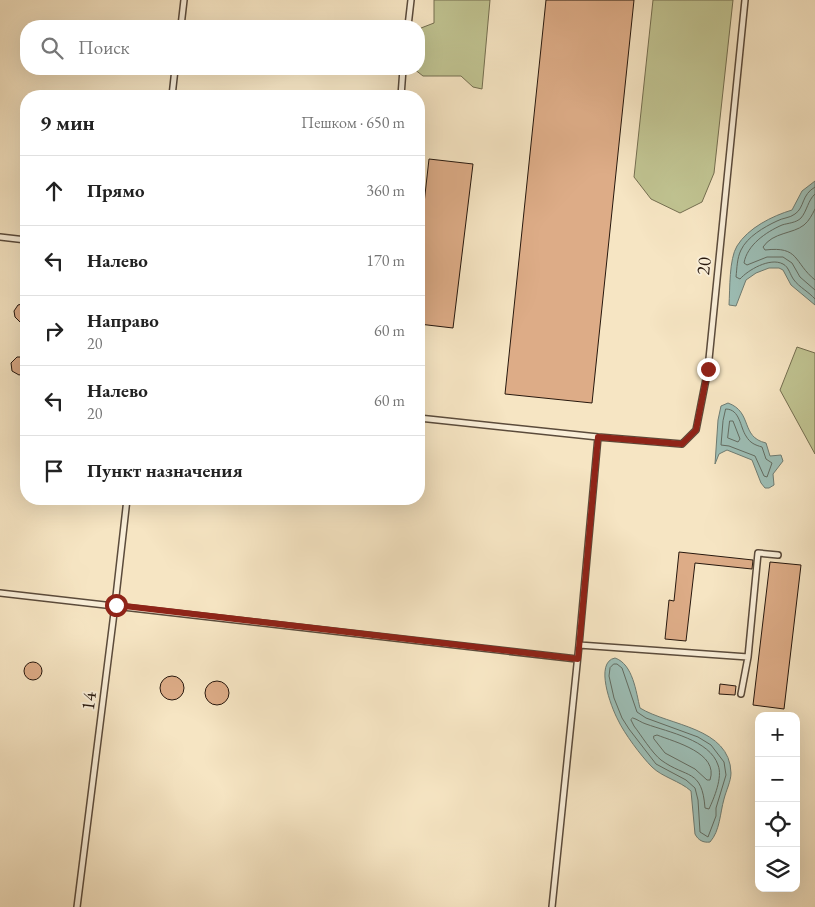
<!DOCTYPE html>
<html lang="ru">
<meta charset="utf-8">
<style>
:root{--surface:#fff;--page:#f2f2f2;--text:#222;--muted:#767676;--line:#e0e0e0}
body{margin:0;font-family:"EB Garamond",serif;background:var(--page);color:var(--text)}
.controls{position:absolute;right:15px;bottom:15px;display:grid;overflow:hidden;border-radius:10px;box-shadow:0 5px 20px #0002}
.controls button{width:45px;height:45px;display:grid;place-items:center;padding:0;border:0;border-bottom:1px solid var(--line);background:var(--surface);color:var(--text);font:25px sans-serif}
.stop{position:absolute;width:15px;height:15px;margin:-11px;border:4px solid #8f2418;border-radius:50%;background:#fff}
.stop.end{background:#8f2418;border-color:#fff;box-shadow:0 1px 5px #0008}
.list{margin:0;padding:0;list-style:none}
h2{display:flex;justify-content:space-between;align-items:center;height:65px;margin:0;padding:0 20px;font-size:21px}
h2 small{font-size:16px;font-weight:400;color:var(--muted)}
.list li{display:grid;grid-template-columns:32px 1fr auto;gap:15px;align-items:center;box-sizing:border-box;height:70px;padding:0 20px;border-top:1px solid var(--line)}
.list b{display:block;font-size:19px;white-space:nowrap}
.list p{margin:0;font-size:16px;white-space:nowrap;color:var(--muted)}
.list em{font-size:16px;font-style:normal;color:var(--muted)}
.icon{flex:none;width:28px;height:28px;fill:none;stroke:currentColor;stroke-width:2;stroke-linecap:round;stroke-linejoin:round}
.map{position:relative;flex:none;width:815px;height:907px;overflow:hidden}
.search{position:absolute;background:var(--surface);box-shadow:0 5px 20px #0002;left:20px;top:20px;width:405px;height:55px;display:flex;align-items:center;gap:12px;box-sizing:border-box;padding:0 18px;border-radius:20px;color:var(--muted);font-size:19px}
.panel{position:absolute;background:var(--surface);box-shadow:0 5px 20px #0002;left:20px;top:90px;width:405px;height:415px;border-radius:20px}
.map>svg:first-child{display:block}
</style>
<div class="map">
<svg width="815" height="907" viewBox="0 0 815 907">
<rect width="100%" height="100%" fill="#f6e5c3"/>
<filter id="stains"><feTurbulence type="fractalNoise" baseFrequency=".004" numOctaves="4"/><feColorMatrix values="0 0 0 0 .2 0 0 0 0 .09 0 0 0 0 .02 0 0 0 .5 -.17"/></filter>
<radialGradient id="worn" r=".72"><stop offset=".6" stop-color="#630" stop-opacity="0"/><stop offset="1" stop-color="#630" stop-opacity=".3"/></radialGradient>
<path fill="#c0c391" stroke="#746e50" d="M434 0H490L482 89 473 87 461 76H423L414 69H419V39L421 28 434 23Z
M653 0H733L714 173 702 202 680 213 651 199 634 177Z
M797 347 815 353V454L780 390Z"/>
<path fill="#9dbfb7" stroke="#6e7c73" d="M815 181V305L791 285 783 270 779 268H769L756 273 746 280 736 306 729 305C730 289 729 259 737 246 748 228 772 216 792 210L802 191Z
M728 403C753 412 740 437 766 443L770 456 781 455 783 461 773 474 774 485 769 488H765L761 483 752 460 727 450 719 454 715 464 718 420 721 406Z
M615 658C633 664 636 692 640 708 669 726 730 727 731 773 731 781 726 791 724 799 720 813 720 831 710 842 703 843 698 840 695 834L691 791C680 781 662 777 652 767 641 756 624 733 618 720 611 707 594 662 615 658Z"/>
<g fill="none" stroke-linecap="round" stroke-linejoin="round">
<path stroke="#626c62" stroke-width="1" d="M815 187C801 195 805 207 795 214 790 218 782 218 777 221 764 227 747 237 741 250 737 258 737 268 736 277L740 279C748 270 770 257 783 264 789 267 790 275 794 280 799 287 809 292 815 299
M815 194C808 200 807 211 801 218 796 223 788 223 782 225 766 232 747 245 744 263L747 265 767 257H783L792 263 800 277 815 290
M815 209C812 215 809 221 804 225 793 234 773 232 763 247L765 250C800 246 793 262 815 280
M726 409C740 409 740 427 746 436 750 443 755 445 762 447L766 459 772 463 767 477 764 476 755 456 729 446 721 445 723 421Z
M730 421H733L740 439 738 442 728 438Z
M614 664H617L622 668 637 712 646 718 698 737 711 745 724 762 726 775 716 808V816L708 837 700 832 698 800 695 788 686 780 656 764 629 729 622 718 614 698 609 676 610 668Z
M633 718C637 719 642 723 646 724 668 732 710 740 718 765 723 777 714 798 709 809L705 808C702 768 687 779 661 760 652 753 641 735 634 726L631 720Z
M654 736 657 735C675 742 719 753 710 780H707L695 769 665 753 654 739Z"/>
</g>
<path fill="#ddac87" stroke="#27180e" d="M546 0H634L592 403 505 394Z
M429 159 473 164 453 328 419 324V248Z
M26 303V323L20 322 15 317 14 311 18 305Z
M17 357H21L26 359V373L19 375 12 371 11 363Z
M679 552 753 560 752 569 695 563 686 641 665 639 669 600 674 601Z
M770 562 801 565 784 709 753 705Z
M24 671a9 9 0 1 1 18 0a9 9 0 1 1-18 0Z
M160 688a12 12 0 1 1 24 0a12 12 0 1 1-24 0Z
M205 693a12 12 0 1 1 24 0a12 12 0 1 1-24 0Z
M720 684 736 686 735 695 719 694Z"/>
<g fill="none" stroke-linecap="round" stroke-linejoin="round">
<defs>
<path id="lane" d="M181 26 184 0
M408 26 411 0
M172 96 175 69
M401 96 403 69
M0 237 26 240
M419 418 598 437 682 444 696 430 708 369 745 0
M0 593 577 659
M579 645 748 657
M741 694 748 657 758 553 778 555
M77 907 115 605 127 499
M552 907 579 645 598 437"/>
</defs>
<use href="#lane" stroke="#5b4b3b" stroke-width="8"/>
<use href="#lane" stroke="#f9eed8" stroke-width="5"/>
</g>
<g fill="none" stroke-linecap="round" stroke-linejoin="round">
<path stroke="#8f2418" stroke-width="6" d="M116 605 578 659 598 437 682 444 696 430 708 369"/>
</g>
<g text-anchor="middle" stroke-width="4" stroke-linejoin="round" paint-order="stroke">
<g font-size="19" fill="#27180e" stroke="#f9eed8">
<text transform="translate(703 266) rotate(-84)" y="7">20</text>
<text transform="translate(88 701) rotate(-83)" y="7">14</text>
</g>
</g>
<rect width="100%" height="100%" filter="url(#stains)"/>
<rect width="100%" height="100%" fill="url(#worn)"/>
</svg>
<div class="controls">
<button>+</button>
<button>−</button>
<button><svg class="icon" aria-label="locate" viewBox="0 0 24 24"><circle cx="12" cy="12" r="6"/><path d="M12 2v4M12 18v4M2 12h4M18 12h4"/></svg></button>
<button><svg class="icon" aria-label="layers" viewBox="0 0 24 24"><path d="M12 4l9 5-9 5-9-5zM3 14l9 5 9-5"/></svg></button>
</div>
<div class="stop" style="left:116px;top:605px"></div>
<div class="stop end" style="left:708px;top:369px"></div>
<div class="search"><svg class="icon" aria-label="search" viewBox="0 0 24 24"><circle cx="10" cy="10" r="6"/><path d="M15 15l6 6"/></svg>Поиск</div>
<section class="panel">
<h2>9 мин<small>Пешком · 650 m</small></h2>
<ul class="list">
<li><svg class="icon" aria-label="ahead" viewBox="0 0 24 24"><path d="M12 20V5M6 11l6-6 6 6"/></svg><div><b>Прямо</b></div><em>360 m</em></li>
<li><svg class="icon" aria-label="left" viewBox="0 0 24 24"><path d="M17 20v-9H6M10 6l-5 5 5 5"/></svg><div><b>Налево</b></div><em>170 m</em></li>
<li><svg class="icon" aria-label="right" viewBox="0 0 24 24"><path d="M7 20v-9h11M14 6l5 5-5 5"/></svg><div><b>Направо</b><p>20</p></div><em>60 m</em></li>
<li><svg class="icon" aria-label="left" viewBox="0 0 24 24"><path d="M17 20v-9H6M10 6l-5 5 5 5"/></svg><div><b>Налево</b><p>20</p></div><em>60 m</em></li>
<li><svg class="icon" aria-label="arrive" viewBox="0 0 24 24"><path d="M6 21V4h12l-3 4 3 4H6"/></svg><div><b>Пункт назначения</b></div></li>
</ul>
</section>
</div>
